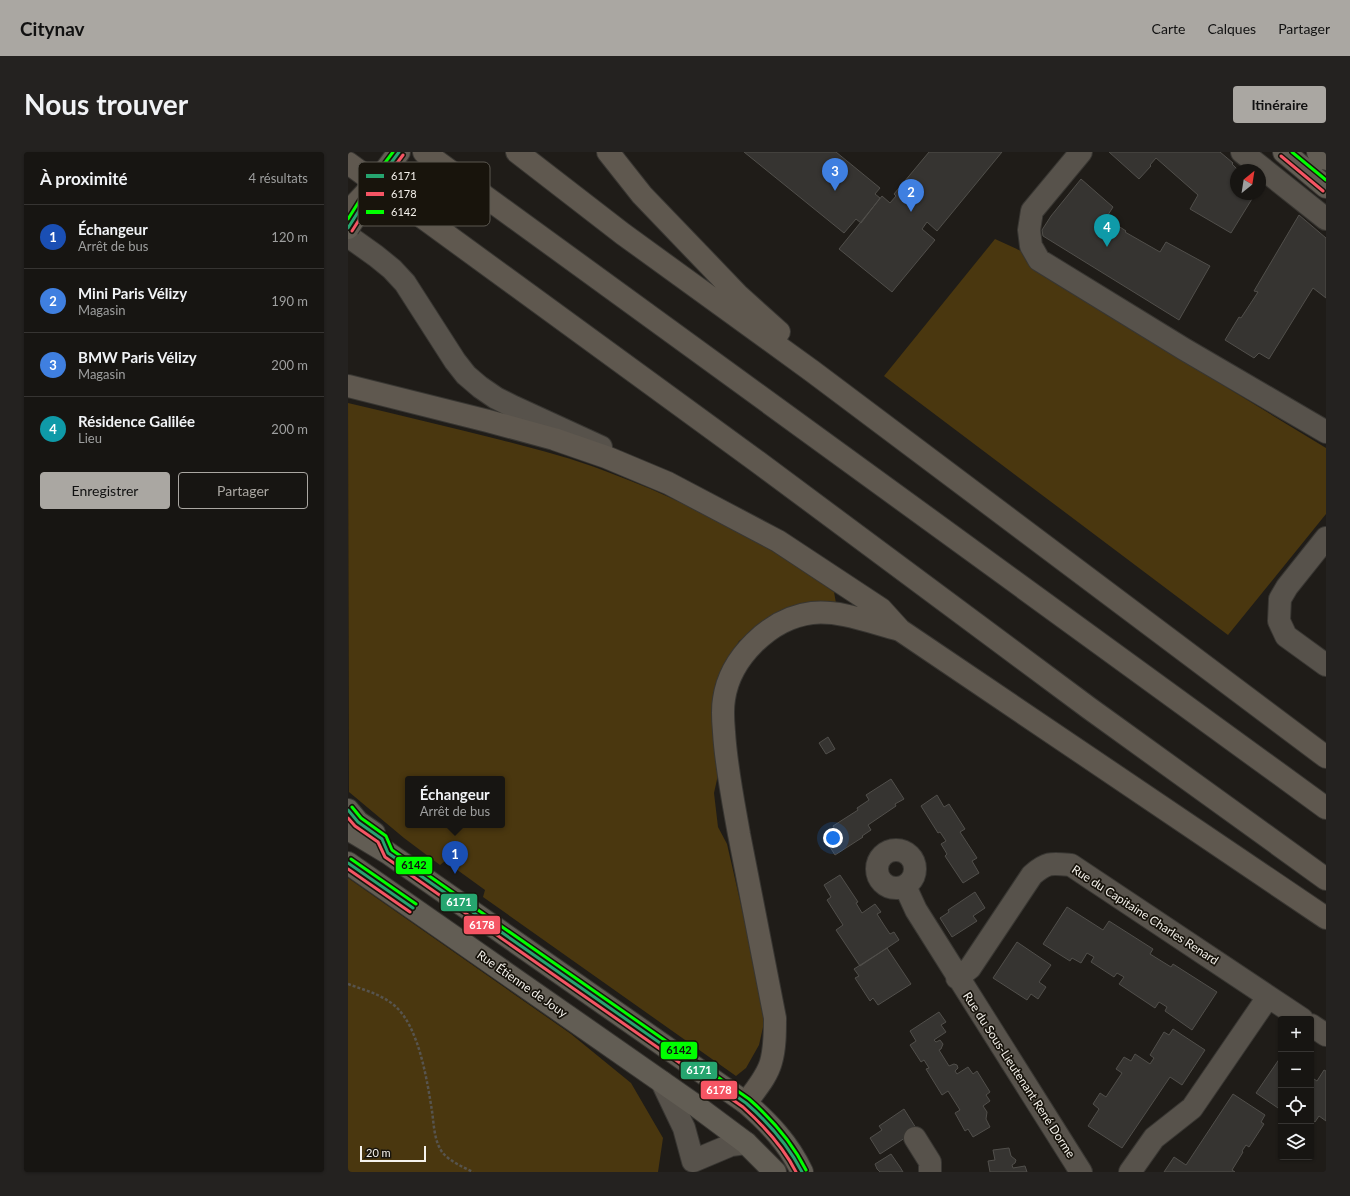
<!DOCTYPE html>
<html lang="fr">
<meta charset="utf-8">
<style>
:root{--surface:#171512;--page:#242220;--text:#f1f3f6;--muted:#9e9f9f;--line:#363432;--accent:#aaa7a2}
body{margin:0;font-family:Lato,sans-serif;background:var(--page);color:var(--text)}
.controls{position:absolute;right:12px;bottom:12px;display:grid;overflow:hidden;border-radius:4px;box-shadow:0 1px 3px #0004}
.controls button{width:36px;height:36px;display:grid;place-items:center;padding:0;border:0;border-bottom:1px solid var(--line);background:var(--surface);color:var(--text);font:20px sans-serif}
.compass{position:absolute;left:882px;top:12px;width:36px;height:36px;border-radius:50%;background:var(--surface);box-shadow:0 1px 3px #0004;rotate:30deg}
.scale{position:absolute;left:12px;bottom:10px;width:66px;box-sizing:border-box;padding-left:4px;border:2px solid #f5f2ec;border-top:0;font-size:11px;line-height:14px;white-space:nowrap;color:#f5f2ec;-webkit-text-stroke:3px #18140c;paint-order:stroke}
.you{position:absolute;left:485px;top:686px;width:14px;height:14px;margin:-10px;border:3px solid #fff;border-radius:50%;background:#1a73e8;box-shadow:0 0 0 6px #1a73e833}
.badge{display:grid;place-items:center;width:26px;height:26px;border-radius:50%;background:var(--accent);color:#fff;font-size:13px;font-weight:700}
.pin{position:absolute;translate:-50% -33px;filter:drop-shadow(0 1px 2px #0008)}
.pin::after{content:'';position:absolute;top:21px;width:14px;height:12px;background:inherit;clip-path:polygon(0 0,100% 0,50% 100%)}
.popup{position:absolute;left:57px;top:624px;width:100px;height:52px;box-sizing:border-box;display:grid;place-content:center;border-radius:4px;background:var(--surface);filter:drop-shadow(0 1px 3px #0005);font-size:13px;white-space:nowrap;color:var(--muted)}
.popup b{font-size:15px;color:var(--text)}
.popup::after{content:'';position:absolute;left:50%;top:100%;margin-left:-8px;border:8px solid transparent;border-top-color:var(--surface)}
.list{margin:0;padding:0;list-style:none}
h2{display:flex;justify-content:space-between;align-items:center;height:52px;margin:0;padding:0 16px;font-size:17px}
h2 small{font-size:13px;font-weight:400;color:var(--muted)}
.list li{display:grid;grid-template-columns:26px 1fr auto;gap:12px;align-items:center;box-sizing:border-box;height:64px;padding:0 16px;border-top:1px solid var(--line)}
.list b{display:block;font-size:15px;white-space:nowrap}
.list p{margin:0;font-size:13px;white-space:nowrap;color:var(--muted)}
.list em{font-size:13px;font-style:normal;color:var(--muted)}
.actions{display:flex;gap:8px;padding:12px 16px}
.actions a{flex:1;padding:9px 0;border:1px solid var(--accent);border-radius:4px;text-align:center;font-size:14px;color:var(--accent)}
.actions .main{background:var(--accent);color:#111}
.icon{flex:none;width:22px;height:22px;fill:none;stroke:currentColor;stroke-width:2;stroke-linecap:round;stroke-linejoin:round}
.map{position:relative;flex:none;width:978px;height:1020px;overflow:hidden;border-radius:4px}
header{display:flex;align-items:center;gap:24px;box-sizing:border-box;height:56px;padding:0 20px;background:var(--accent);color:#111}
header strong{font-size:19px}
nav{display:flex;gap:22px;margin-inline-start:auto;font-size:14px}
.intro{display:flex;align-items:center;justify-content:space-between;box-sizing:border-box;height:96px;padding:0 24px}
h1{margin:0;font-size:28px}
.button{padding:10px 18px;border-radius:4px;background:var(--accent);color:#111;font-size:14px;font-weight:700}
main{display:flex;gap:24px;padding:0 24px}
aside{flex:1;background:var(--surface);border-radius:4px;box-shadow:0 1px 3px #0004}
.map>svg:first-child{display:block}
</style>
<header>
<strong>Citynav</strong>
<nav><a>Carte</a><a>Calques</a><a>Partager</a></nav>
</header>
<div class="intro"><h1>Nous trouver</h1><a class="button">Itinéraire</a></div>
<main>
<aside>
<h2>À proximité<small>4 résultats</small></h2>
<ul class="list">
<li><span class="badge" style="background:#1a4fb4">1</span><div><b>Échangeur</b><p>Arrêt de bus</p></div><em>120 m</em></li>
<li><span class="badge" style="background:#3f7fe0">2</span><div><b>Mini Paris Vélizy</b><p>Magasin</p></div><em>190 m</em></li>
<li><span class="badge" style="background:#3f7fe0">3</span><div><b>BMW Paris Vélizy</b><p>Magasin</p></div><em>200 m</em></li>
<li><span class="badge" style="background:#0f9aa8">4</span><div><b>Résidence Galilée</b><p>Lieu</p></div><em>200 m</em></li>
</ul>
<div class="actions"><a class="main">Enregistrer</a><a>Partager</a></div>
</aside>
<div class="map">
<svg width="978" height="1020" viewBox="0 0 978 1020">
<rect width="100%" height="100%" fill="#1f1c18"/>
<path fill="#4a370f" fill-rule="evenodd" d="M647 87 673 99 679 110 689 120 978 296V362L880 483 536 224Z
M0 251C51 263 102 275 153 288 188 297 223 306 257 319 338 349 417 389 486 440L488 451 441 456 391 489 367 533 370 623 366 641 370 675 379 692 418 862 411 893 398 916 388 924 135 745 137 738 97 709 92 713 56 686 1 640ZM60 627H154V673H60Z
M0 726 223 882 283 931 315 986 310 1020H0Z"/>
<path fill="#363431" stroke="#514f4b" d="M396 0H488L532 36 527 42 532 46 513 71 508 67 496 81Z
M581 0H654L589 79 579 70 574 77 587 88 544 140 491 97 534 44 542 51 548 44 546 42Z
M761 0H872L885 11 884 12 890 18H888V42H907L883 81 842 57 850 43 808 6 802 13 803 14 791 27Z
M733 27 765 55 758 66 778 79 777 80 812 100 818 90 862 114 831 168 695 84 694 78 703 64Z
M951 63 978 86V146L965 136 921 207 911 201 906 206 877 188 891 165 893 166 910 140 906 139Z
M480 585 487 597 478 602 471 591Z
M543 627 556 647 547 652 548 654 520 673 523 678 514 684 515 685 487 703 477 687 488 679 485 674 510 658 509 656 521 648 518 643Z
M589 643 596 655 601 652 617 677 612 680 629 706 624 709 631 721 615 731 597 704 599 702 593 692 598 689 592 680 590 681 573 654Z
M492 723 510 750 508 751 514 761 527 752 533 760 529 762 536 773 542 782 546 780 551 788 512 814 488 778 495 773 479 748 483 745 476 733Z
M627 740 637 756 625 764 629 769 604 785 592 766 601 760 600 758Z
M719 755 755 778 761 769 805 797 802 802 823 815 825 812 869 840 844 878 817 859 819 855 811 850 807 856 771 832 776 825 769 821 766 825 743 810 746 805 739 801 733 811 724 806 722 809 695 792Z
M669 790 703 813 691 830 698 835 690 847 683 842 679 848 645 826Z
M539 796 563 832 530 853 525 846 522 849 507 826 511 824 506 817Z
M591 860 598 870 593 873 598 880 586 888 588 890 592 888 595 892 593 897 591 898 601 914 606 912 609 913 610 916 607 919 609 922 620 915 625 922 629 919 642 940 638 943 642 949 635 954 639 960 638 967 642 975 625 985 620 977 617 979 607 961 612 958 600 939 594 943 578 917 581 916 576 908 573 910 562 893 568 889 562 879Z
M825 877 857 898 834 933 822 925 774 996 740 974 751 957 745 952 752 941 758 945 774 921 768 917 776 905 783 909 787 902 802 912 806 906 802 903 816 880 821 883Z
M932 906H933V958L908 941Z
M976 918 978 919V969L971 964 967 970 963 967V925L969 929Z
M885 942 917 963 913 970 916 972 901 995 898 993 894 999 895 1000 884 1018 887 1020H816L826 1005 838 1013Z
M556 957 568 976 560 984 532 1002 522 986 534 978 531 974Z
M661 996 663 1004 668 1008 667 1011 664 1013 665 1016 677 1014 679 1020H642L640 1009 647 1008 645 998Z
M543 1002 552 1015 555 1020H532L529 1017 527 1012Z"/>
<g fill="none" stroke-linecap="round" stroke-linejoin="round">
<defs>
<path id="minor" d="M733 0 684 59 681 78 683 94 691 108 836 197 978 280
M894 0 978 67
M0 84 28 104 44 117 57 131 107 209 118 223 132 235 148 246 166 255 253 295
M978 386 939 435 932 447 931 469 938 484 978 513
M529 717a19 19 0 1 1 38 0a19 19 0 1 1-38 0Z
M557 734 568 758 733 1020
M609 826 622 816 684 723C699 710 703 711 723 713L954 867
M963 873 978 883
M314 930 336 976 345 1009
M567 986 582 1010V1020
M345 1009 383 993 398 991
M782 1020 806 986 844 956 920 845"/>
<path id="major" d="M936 0 978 35
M970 0 978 7
M31 27 51 0
M0 658 10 670 26 681
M0 677 40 701 398 951C421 971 441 992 454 1020
M0 711 347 953 398 991 427 1020"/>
<path id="highway" d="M76 0 978 656
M169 0 275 82 464 219 978 605
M260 0 294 43 391 144 431 180
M0 11 410 310 741 556 978 727
M0 234 140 269 206 287 258 305 320 331 430 389 533 457 552 478 978 766
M398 951C407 938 419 925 423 910 427 896 427 881 427 866 415 804 403 743 391 682 385 648 378 614 376 580 375 569 374 558 376 547 382 506 422 466 464 461 493 458 524 471 552 478"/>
</defs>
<use href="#minor" stroke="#383632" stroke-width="24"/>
<use href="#major" stroke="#383632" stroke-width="24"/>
<use href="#highway" stroke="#383632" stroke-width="24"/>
<path stroke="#57544e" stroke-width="2.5" stroke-dasharray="3 2" stroke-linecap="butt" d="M0 832C16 838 33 842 47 854 71 875 79 928 84 959 86 973 86 988 94 1000 101 1009 115 1015 125 1020"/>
<use href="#minor" stroke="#57524b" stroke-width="22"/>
<use href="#major" stroke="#625d54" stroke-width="22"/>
<use href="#highway" stroke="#5f584f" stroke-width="22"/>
<defs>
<path id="major-bridge" d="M0 76 20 45"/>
<path id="highway-bridge" d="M0 60 31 27"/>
</defs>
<use href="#major-bridge" stroke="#383632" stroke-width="24" stroke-linecap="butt"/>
<use href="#highway-bridge" stroke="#383632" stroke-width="24" stroke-linecap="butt"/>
<use href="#major-bridge" stroke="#625d54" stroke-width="22"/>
<use href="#highway-bridge" stroke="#5f584f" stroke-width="22"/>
<defs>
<path id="bus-1" d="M0 76 31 27 51 0
M0 658 10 670 34 687 40 701 398 951C421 971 440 993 454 1020
M0 711 65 756"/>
<path id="bus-2" d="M933 4 975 39
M4 79 35 30 55 3
M0 666 7 674 30 690 37 705 395 955C416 974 435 994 448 1020
M0 717 62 760"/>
<path id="bus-3" d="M944 0 978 28
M0 67 27 24 45 0
M4 655 13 666 38 684 44 698 401 947C425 968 444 990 458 1018
M3 707 68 752"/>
</defs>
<use href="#bus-1" stroke="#18140c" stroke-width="6"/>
<use href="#bus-2" stroke="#18140c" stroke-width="6"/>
<use href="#bus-3" stroke="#18140c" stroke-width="6"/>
<use href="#bus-1" stroke="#26a56f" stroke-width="3"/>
<use href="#bus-2" stroke="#f55564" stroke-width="3"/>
<use href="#bus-3" stroke="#0f0" stroke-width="3"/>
</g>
<g text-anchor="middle" stroke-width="3.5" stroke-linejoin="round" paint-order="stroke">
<g font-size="12" fill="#f5f2ec" stroke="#18140c">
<text transform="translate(797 763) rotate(33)" y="4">Rue du Capitaine Charles Renard</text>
<text transform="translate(174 832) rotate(35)" y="4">Rue Étienne de Jouy</text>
<text transform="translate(671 923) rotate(57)" y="4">Rue du Sous-Lieutenant René Dorme</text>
</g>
</g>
<rect x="10" y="10" width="132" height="64" rx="6" fill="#18140c" stroke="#5a574f" stroke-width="1"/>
<rect x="18" y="22" width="18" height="4" fill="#26a56f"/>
<rect x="18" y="40" width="18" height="4" fill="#f55564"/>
<rect x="18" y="58" width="18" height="4" fill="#0f0"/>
<g font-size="11" fill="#f5f2ec">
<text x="43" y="28">6171</text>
<text x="43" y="46">6178</text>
<text x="43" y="64">6142</text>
</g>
<g stroke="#18140c" stroke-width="1.5">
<rect x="47" y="704" width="38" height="19" rx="4" fill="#0f0"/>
<rect x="92" y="741" width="38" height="19" rx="4" fill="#26a56f"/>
<rect x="115" y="763" width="38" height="20" rx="4" fill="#f55564"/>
<rect x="312" y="889" width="38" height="19" rx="4" fill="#0f0"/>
<rect x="332" y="909" width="38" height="19" rx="4" fill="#26a56f"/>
<rect x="352" y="928" width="38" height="20" rx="4" fill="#f55564"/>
</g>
<g font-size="11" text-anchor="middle" font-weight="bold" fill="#fff">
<text x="111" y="754">6171</text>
<text x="134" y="777">6178</text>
<text x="351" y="922">6171</text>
<text x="371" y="942">6178</text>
</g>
<g font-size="11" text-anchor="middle" font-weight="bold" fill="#111">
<text x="66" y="717">6142</text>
<text x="331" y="902">6142</text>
</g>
</svg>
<div class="controls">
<button>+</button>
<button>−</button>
<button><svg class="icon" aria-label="locate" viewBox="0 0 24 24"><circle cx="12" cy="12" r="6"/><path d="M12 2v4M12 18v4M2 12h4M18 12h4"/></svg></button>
<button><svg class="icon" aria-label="layers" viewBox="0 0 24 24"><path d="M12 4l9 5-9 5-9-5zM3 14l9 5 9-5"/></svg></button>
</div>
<svg class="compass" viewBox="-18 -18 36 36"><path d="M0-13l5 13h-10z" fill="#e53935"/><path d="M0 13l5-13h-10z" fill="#9e9f9f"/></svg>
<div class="scale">20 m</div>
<div class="you"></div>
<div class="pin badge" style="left:107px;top:722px;background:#1a4fb4">1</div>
<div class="popup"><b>Échangeur</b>Arrêt de bus</div>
<div class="pin badge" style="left:563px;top:60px;background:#3f7fe0">2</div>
<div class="pin badge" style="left:487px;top:39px;background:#3f7fe0">3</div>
<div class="pin badge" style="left:759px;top:95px;background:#0f9aa8">4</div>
</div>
</main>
